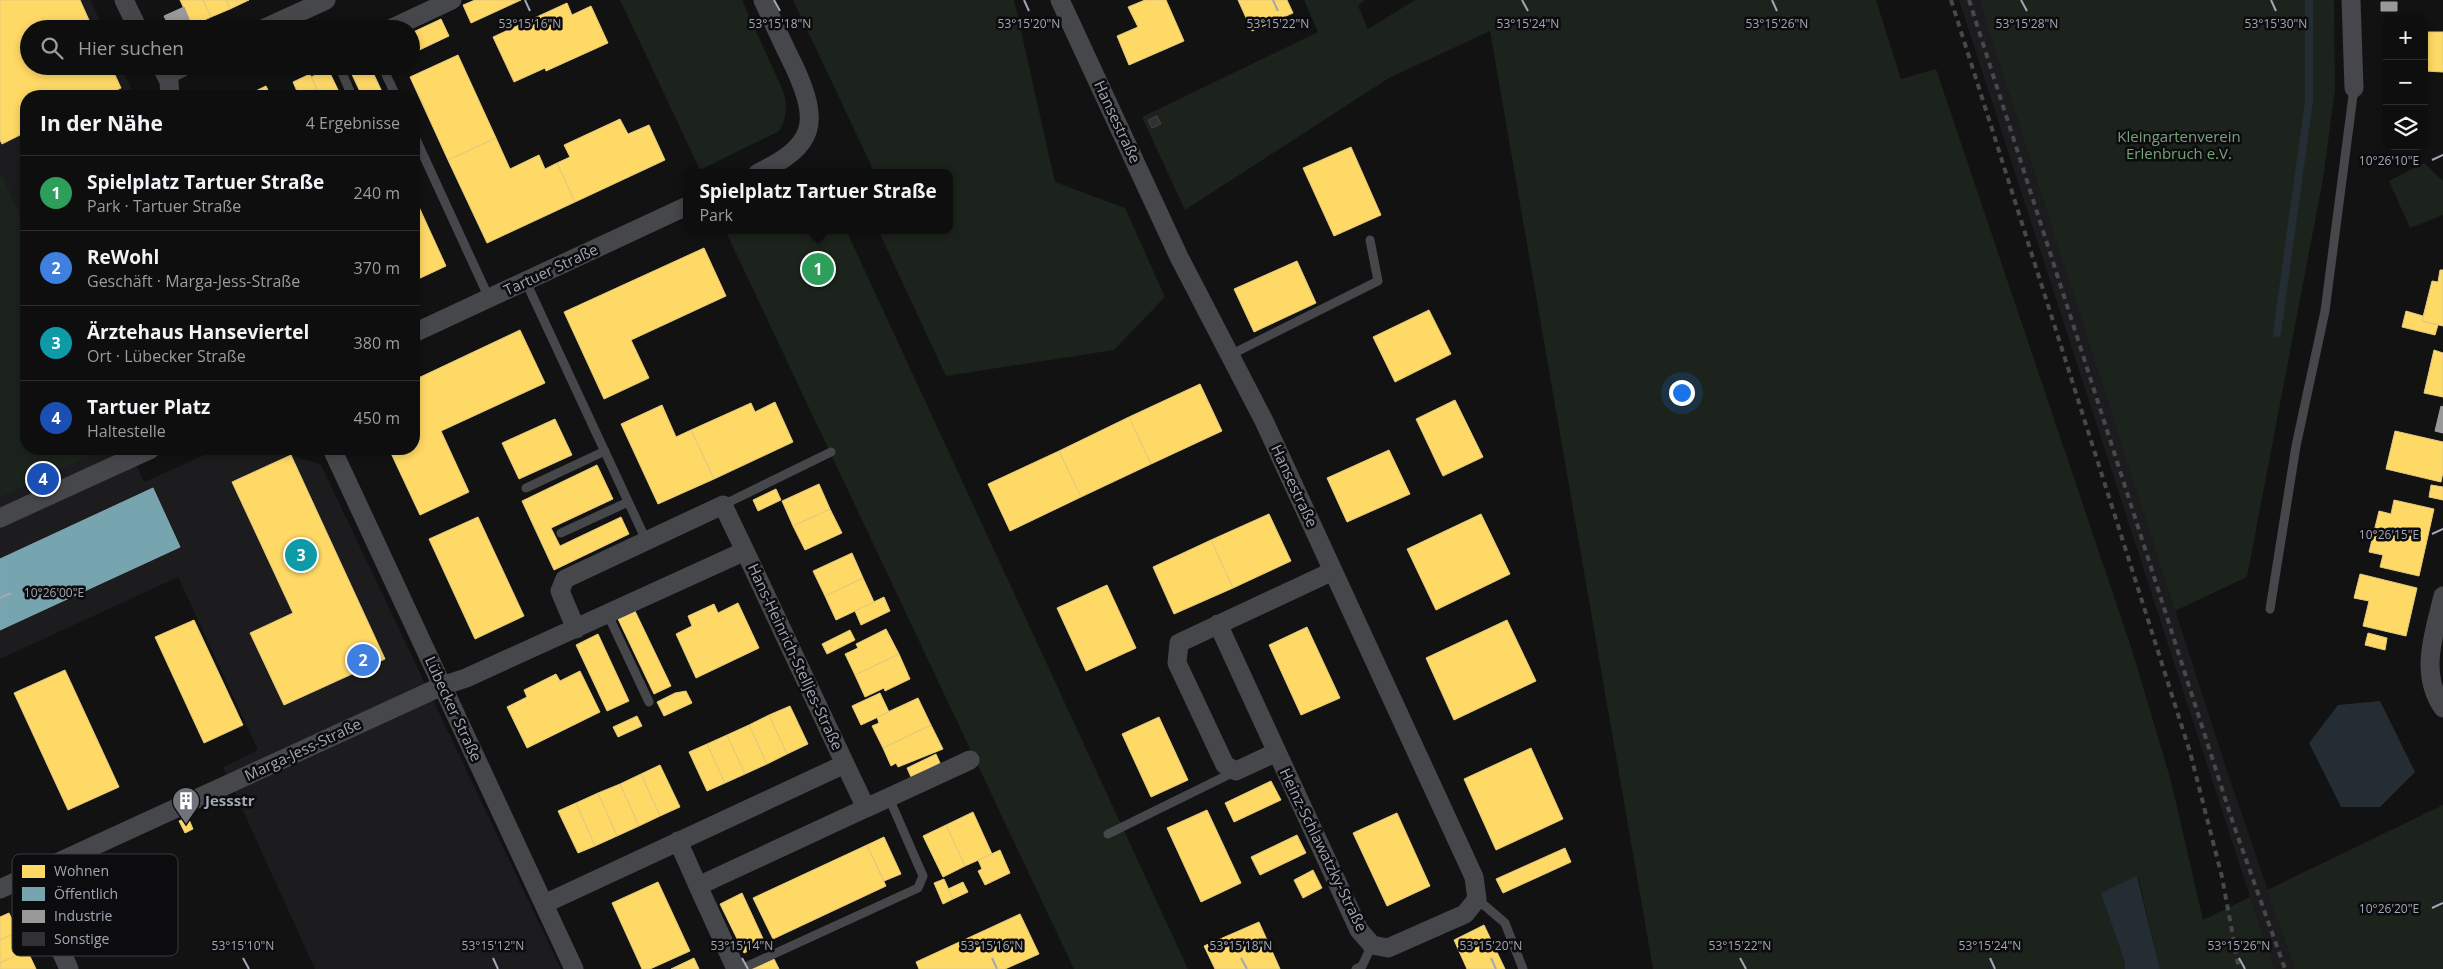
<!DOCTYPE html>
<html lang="de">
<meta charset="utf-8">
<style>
:root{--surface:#0e0e0e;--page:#171717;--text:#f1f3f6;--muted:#9b9c9e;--line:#2e2e2e;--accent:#6f737b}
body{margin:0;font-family:"Open Sans",sans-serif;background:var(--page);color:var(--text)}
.controls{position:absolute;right:15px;top:15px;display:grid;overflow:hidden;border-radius:10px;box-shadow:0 2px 8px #0003}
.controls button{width:45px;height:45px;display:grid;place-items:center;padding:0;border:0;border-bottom:1px solid var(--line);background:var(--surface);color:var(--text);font:25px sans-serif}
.you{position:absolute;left:1681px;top:392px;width:18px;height:18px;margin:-12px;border:4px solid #fff;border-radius:50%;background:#1a73e8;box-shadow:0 0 0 8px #1a73e833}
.badge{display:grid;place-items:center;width:32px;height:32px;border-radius:50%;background:var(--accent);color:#fff;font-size:16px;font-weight:700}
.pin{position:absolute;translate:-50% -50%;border:2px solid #fff;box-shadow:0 1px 5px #0006}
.popup{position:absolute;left:683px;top:169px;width:270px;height:65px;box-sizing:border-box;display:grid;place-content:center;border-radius:10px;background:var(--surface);filter:drop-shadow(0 1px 4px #0005);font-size:16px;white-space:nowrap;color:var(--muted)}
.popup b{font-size:19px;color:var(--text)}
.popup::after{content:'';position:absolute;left:50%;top:100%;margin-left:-10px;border:10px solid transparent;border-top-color:var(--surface)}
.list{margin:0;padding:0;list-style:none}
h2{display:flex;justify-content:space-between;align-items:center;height:65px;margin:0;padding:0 20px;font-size:21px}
h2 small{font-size:16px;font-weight:400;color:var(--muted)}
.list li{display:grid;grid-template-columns:32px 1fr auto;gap:15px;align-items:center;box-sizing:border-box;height:75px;padding:0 20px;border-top:1px solid var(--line)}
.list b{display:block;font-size:19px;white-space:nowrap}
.list p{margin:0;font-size:16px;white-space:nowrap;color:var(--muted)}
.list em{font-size:16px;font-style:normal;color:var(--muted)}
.icon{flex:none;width:28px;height:28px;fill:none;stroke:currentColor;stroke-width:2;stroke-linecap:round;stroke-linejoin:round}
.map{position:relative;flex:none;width:2443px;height:969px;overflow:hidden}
.search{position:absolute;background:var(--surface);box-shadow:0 2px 8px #0003;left:20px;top:20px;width:400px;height:55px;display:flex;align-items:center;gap:12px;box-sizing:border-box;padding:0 18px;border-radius:28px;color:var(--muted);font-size:19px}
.panel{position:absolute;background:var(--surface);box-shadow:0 2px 8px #0003;left:20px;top:90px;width:400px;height:365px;border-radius:20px}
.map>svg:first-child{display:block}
</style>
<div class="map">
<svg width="2443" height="969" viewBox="0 0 2443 969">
<rect width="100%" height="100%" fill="#121212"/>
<path fill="#1c1c1e" d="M0 0H90L104 29H29V66H121L135 96H26V449H129L144 482 218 449H273L321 465 561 969H315L223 767 258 750 178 577 0 659Z
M1959 0H1979L2226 768 2295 969H2275L2250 897Z"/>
<path fill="#1c221c" d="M620 0H742L784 93C787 108 787 118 779 131L700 170Z
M793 0H1014L1055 182 1125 208 1165 297 1114 350 946 376 878 230H949V173H872L871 165Z
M1304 0H1365L1358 6 1368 29 1415 0H1876L1901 79 1936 69 2132 650 2171 781 2203 920 2250 897 2275 969H2160L2138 876 2125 969H1653L1490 31 1389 78 1185 210 1142 117 1318 32Z
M1979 0H2334L2335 90 2323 179 2247 577 2175 611Z
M2424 163 2443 181V215L2410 228 2389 181Z
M0 172 26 228V449H107L0 497Z
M725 230H846L1188 969H1074Z
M2443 805V969H2295L2267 890Z"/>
<path fill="#252d34" d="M2380 701 2415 772 2380 807H2341L2309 743 2338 705Z
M2137 876 2160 969H2125V962L2101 893Z"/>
<path fill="#ffd966" stroke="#e3ca7d" d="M0 0H80L93 29H29V66H111L121 88 104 96H26V132L2 144 0 140Z
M180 0H203L211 17 192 26Z
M203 0H226L230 9 211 17Z
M226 0H249L230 9Z
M475 0H521L471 23 463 5Z
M1145 0H1166L1184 41 1129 65 1117 36 1138 27 1128 7Z
M1238 0H1287L1293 13 1252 31Z
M567 3 572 15 591 6 608 43 546 71 545 68 514 82 493 37Z
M441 19 449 36 411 54V33Z
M2425 32H2443V72L2425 71Z
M458 55 496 138 448 160 410 77Z
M348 66H370L384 96H362Z
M328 69 341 96H320L311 77Z
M310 74 320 96H299L293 82Z
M266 86 271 96H245Z
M620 119 628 134 649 125 665 160 575 202 557 163 570 157 564 145Z
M496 138 510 169 539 155 545 169 557 163 575 202 487 243 448 160Z
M1351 147 1381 215 1334 236 1303 168Z
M414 196 446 266 414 281Z
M704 248 726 296 631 340 649 378 604 399 564 312Z
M1297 261 1316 303 1254 332 1234 289Z
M2440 270H2443V326L2422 321 2432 281 2438 282Z
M1429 310 1451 354 1395 382 1373 337Z
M2406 311 2423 316 2422 321 2438 325 2435 335 2402 327Z
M520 330 545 383 441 431 469 492 420 515 389 449H414V380Z
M2434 350 2443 353V397L2424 393Z
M1200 384 1222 431 1151 464 1129 417Z
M1455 400 1483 457 1443 476 1416 419Z
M775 402 793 442 714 479 691 430 751 403 755 412Z
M662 405 676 437 691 430 714 479 658 504 621 424Z
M1129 417 1151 464 1081 497 1059 451Z
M555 419 572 455 519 479 502 443Z
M2395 431 2443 442V472L2441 482 2386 469Z
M1389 450 1410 494 1347 522 1327 478Z
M1059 451 1081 497 1010 531 988 484Z
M291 455 385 659 284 705 250 633 293 613 232 482Z
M597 465 613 499 551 528 560 546 621 517 629 534 554 570 522 501Z
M819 484 830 509 793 526 782 501Z
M2431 485 2443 487V500L2429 497Z
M776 489 781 500 758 511 753 500Z
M2394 500 2434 509 2419 576 2380 567 2383 555 2369 552 2379 511 2391 514Z
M830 509 842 533 805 550 793 526Z
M1269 514 1291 561 1233 588 1211 540Z
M1481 514 1510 574 1436 610 1407 549Z
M478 517 524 616 475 639 429 539Z
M1211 540 1233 588 1174 614 1153 567Z
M852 553 863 578 825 596 813 571Z
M2360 574 2417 588 2406 636 2363 626 2369 601 2354 598Z
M863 578 874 602 836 620 825 596Z
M1107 585 1136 648 1086 671 1057 608Z
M884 597 890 611 861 625 855 611Z
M738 603 759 648 696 678 676 634 692 626 688 616 714 604 718 613Z
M635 611 671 686 654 694 618 619Z
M194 620 243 725 204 743 155 637Z
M1507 620 1536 681 1454 720 1426 658Z
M1307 627 1340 698 1301 715 1269 645Z
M886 629 899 654 855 675 845 654 858 648 856 644Z
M850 630 855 640 827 654 822 644Z
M2368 633 2387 638 2385 650 2365 645Z
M598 634 629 701 607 711 576 645Z
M899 654 910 679 885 691 884 688 865 697 855 675Z
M65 670 119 787 68 810 14 693Z
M580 671 600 712 527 748 507 707 527 697 524 690 556 674 560 681Z
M686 691 692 703 664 716 657 702 675 693Z
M880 693 889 712 861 725 852 706Z
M918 698 931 725 883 748 872 726 879 723 877 717Z
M790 706 808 744 787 754 769 715Z
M769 715 787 754 767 764 749 725Z
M637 716 642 726 618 737 613 727Z
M1159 717 1188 780 1151 797 1122 734Z
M749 725 767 764 745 774 727 735Z
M931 725 943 749 898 767 896 763 891 766 883 748Z
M727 735 745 774 725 783 707 744Z
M707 744 725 783 707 791 689 752Z
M1531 748 1563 819 1496 850 1464 779Z
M936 754 940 763 911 777 907 768Z
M660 765 680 807 660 816 641 774Z
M641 774 660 816 639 826 620 784Z
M1271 781 1281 800 1234 822 1225 803Z
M620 784 639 826 617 836 598 793Z
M598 793 617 836 595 846 576 803Z
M576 803 595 846 578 853 558 811Z
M1207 810 1241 883 1201 902 1167 828Z
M973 812 992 854 965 866 946 825Z
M1397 813 1430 886 1387 906 1353 833Z
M188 817 193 829 185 833 179 821Z
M946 825 965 866 943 877 923 836Z
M1297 835 1306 853 1260 875 1251 857Z
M884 837 901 874 884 881 867 845Z
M867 845 886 886 773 939 753 898Z
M1565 848 1571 862 1503 893 1496 879Z
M1000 850 1010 873 985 885 978 871 982 869 978 860Z
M1313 870 1322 888 1303 898 1294 880Z
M944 879 953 899 943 904 934 883Z
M658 882 690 951 650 969H642L612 903Z
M963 882 968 892 953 899 948 889Z
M742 893 765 943 744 953 720 904Z
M9 913 18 932 0 940V917Z
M1020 914 1039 954 1005 969H919L916 962Z
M1259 922 1280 969H1215L1204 946Z
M1484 925 1505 969H1467L1454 940Z
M18 932 27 950 0 963V940Z
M27 950 36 969H0V963Z
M694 958 699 969H671Z
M774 959 779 969H752Z"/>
<path fill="#76a5af" stroke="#83a6b0" d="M153 488 180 547 0 630V559Z"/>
<path fill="#999" stroke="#9b9da1" d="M2381 2H2397V11H2381Z
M184 7 192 26 186 29H170L164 16Z
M2441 406 2443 407V433L2435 431Z"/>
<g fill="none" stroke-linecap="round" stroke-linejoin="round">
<path stroke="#252d34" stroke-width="8" d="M2277 333 2309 101V0"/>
</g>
<path fill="#313133" stroke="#404246" d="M1157 116 1161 124 1152 128 1148 120Z"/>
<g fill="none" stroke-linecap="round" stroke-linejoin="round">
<path stroke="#46474b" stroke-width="9" d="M339 66 352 96
M382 66 396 96
M414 135 489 298
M526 282 646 540
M1230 355 1378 281 1370 240
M526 488 605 451
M723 505 831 452
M561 533 628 502
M2270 609 2296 446 2325 311 2354 88
M608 615 649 702
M1108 834 1236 771
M1477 899 1505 923 1523 969
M741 969 918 888 923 876 889 798
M1356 969 1362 966 1372 945"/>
<path stroke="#46474b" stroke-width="19" d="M124 0 138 29
M1060 0 1179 257 1264 421 1474 877 1477 899 1465 914 1388 948 1372 945 1359 930 1218 624
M2351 0 2354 88
M263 29 326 0
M390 29 452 0
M161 66 169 81 170 96
M167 75 185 66
M758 173C816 145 820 123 794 66 783 44 773 22 763 0
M414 333 687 206
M332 449 574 969
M0 518 151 449
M745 551 845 764
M2443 596C2434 634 2419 673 2443 708
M1277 752 1236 771 1225 765 1177 663 1179 643 1333 571
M866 808 970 760
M27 876 69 969
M698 886 736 969
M0 889 442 686 466 678 745 551 723 505 565 579 560 591 576 629
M544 904 845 764 866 808 698 886 678 841"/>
<path stroke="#47484b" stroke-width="4" stroke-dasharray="6 5" stroke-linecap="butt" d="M1951 0 2190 752 2222 877 2239 969
M1969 0 2233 823 2285 969"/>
</g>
<path fill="none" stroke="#a1a7b4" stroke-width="2" d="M525 0 530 11M774 0 780 11M1024 0 1029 11M1273 0 1278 11M1522 0 1528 11M1772 0 1777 11M2021 0 2027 11M2271 0 2276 11M2432 160 2443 155M2432 534 2443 529M0 598 11 593M2432 908 2443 903M243 958 249 969M493 958 498 969M742 958 748 969M992 958 997 969M1241 958 1247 969M1491 958 1496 969M1740 958 1746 969M1990 958 1995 969M2239 958 2245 969"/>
<defs>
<symbol id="building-pin" viewBox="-11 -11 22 30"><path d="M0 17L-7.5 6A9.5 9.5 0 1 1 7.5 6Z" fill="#6f737b" stroke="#0c0c0e"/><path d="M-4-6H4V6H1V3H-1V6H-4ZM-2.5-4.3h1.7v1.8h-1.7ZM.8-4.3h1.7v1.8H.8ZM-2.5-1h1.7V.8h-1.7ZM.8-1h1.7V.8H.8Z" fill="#fff"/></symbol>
</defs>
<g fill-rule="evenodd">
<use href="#building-pin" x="170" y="785" width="32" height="43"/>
</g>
<g text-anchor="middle" stroke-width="5" stroke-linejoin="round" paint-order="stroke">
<g font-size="15" fill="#a1a7b4" stroke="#0c0c0e">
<text transform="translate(1117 122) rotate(65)" y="5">Hansestraße</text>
<text transform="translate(551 270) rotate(-25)" y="5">Tartuer Straße</text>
<text transform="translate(1294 486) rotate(65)" y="5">Hansestraße</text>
<text transform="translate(795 657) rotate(65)" y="5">Hans-Heinrich-Stelljes-Straße</text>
<text transform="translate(453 709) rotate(65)" y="5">Lübecker Straße</text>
<text transform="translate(303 750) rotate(-25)" y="5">Marga-Jess-Straße</text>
<text transform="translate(1323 850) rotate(64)" y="5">Heinz-Schlawatzky-Straße</text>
</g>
<g font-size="15" fill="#77a179" stroke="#0c0c0e">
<text x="2179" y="142">Kleingartenverein<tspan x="2179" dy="17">Erlenbruch e.V.</tspan></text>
</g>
<g font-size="15" font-weight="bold" fill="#a1a7b4" stroke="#0c0c0e" text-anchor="start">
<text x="205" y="806">Jessstr</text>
</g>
</g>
<rect x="12" y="854" width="166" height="102" rx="8" fill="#0c0c0e" stroke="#393a40" stroke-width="1"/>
<rect x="22" y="865" width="23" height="13" fill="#ffd966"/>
<rect x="22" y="887" width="23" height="14" fill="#76a5af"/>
<rect x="22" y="910" width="23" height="13" fill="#999"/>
<rect x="22" y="932" width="23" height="14" fill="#313133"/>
<g font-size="14" fill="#a1a7b4">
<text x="54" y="876">Wohnen</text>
<text x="54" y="899">Öffentlich</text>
<text x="54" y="921">Industrie</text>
<text x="54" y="944">Sonstige</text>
</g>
<g font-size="12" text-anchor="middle" fill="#a1a7b4" stroke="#0c0c0e" stroke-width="5" stroke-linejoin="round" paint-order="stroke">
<text x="530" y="28">53°15'16"N</text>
<text x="780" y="28">53°15'18"N</text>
<text x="1029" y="28">53°15'20"N</text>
<text x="1278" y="28">53°15'22"N</text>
<text x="1528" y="28">53°15'24"N</text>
<text x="1777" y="28">53°15'26"N</text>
<text x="2027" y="28">53°15'28"N</text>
<text x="2276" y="28">53°15'30"N</text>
<text x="2389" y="165">10°26'10"E</text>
<text x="2389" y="539">10°26'15"E</text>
<text x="54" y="597">10°26'00"E</text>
<text x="2389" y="913">10°26'20"E</text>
<text x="243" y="950">53°15'10"N</text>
<text x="493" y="950">53°15'12"N</text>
<text x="742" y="950">53°15'14"N</text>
<text x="992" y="950">53°15'16"N</text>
<text x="1241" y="950">53°15'18"N</text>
<text x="1491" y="950">53°15'20"N</text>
<text x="1740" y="950">53°15'22"N</text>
<text x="1990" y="950">53°15'24"N</text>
<text x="2239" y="950">53°15'26"N</text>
</g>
</svg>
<div class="controls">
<button>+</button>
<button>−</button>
<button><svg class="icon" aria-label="layers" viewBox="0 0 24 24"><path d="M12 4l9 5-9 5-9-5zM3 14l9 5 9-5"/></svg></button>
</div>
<div class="you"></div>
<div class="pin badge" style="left:818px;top:269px;background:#2e9e5b">1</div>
<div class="popup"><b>Spielplatz Tartuer Straße</b>Park</div>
<div class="pin badge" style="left:363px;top:660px;background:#3f7fe0">2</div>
<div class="pin badge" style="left:301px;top:555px;background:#0f9aa8">3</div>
<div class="pin badge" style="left:43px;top:479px;background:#1a4fb4">4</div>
<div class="search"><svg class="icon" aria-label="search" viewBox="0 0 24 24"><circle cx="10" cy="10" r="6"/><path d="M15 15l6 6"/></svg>Hier suchen</div>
<section class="panel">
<h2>In der Nähe<small>4 Ergebnisse</small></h2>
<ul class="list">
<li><span class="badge" style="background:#2e9e5b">1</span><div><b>Spielplatz Tartuer Straße</b><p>Park · Tartuer Straße</p></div><em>240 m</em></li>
<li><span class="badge" style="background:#3f7fe0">2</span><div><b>ReWohl</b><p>Geschäft · Marga-Jess-Straße</p></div><em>370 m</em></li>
<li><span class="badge" style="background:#0f9aa8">3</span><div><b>Ärztehaus Hanseviertel</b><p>Ort · Lübecker Straße</p></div><em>380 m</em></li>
<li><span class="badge" style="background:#1a4fb4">4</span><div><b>Tartuer Platz</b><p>Haltestelle</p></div><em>450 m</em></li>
</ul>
</section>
</div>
